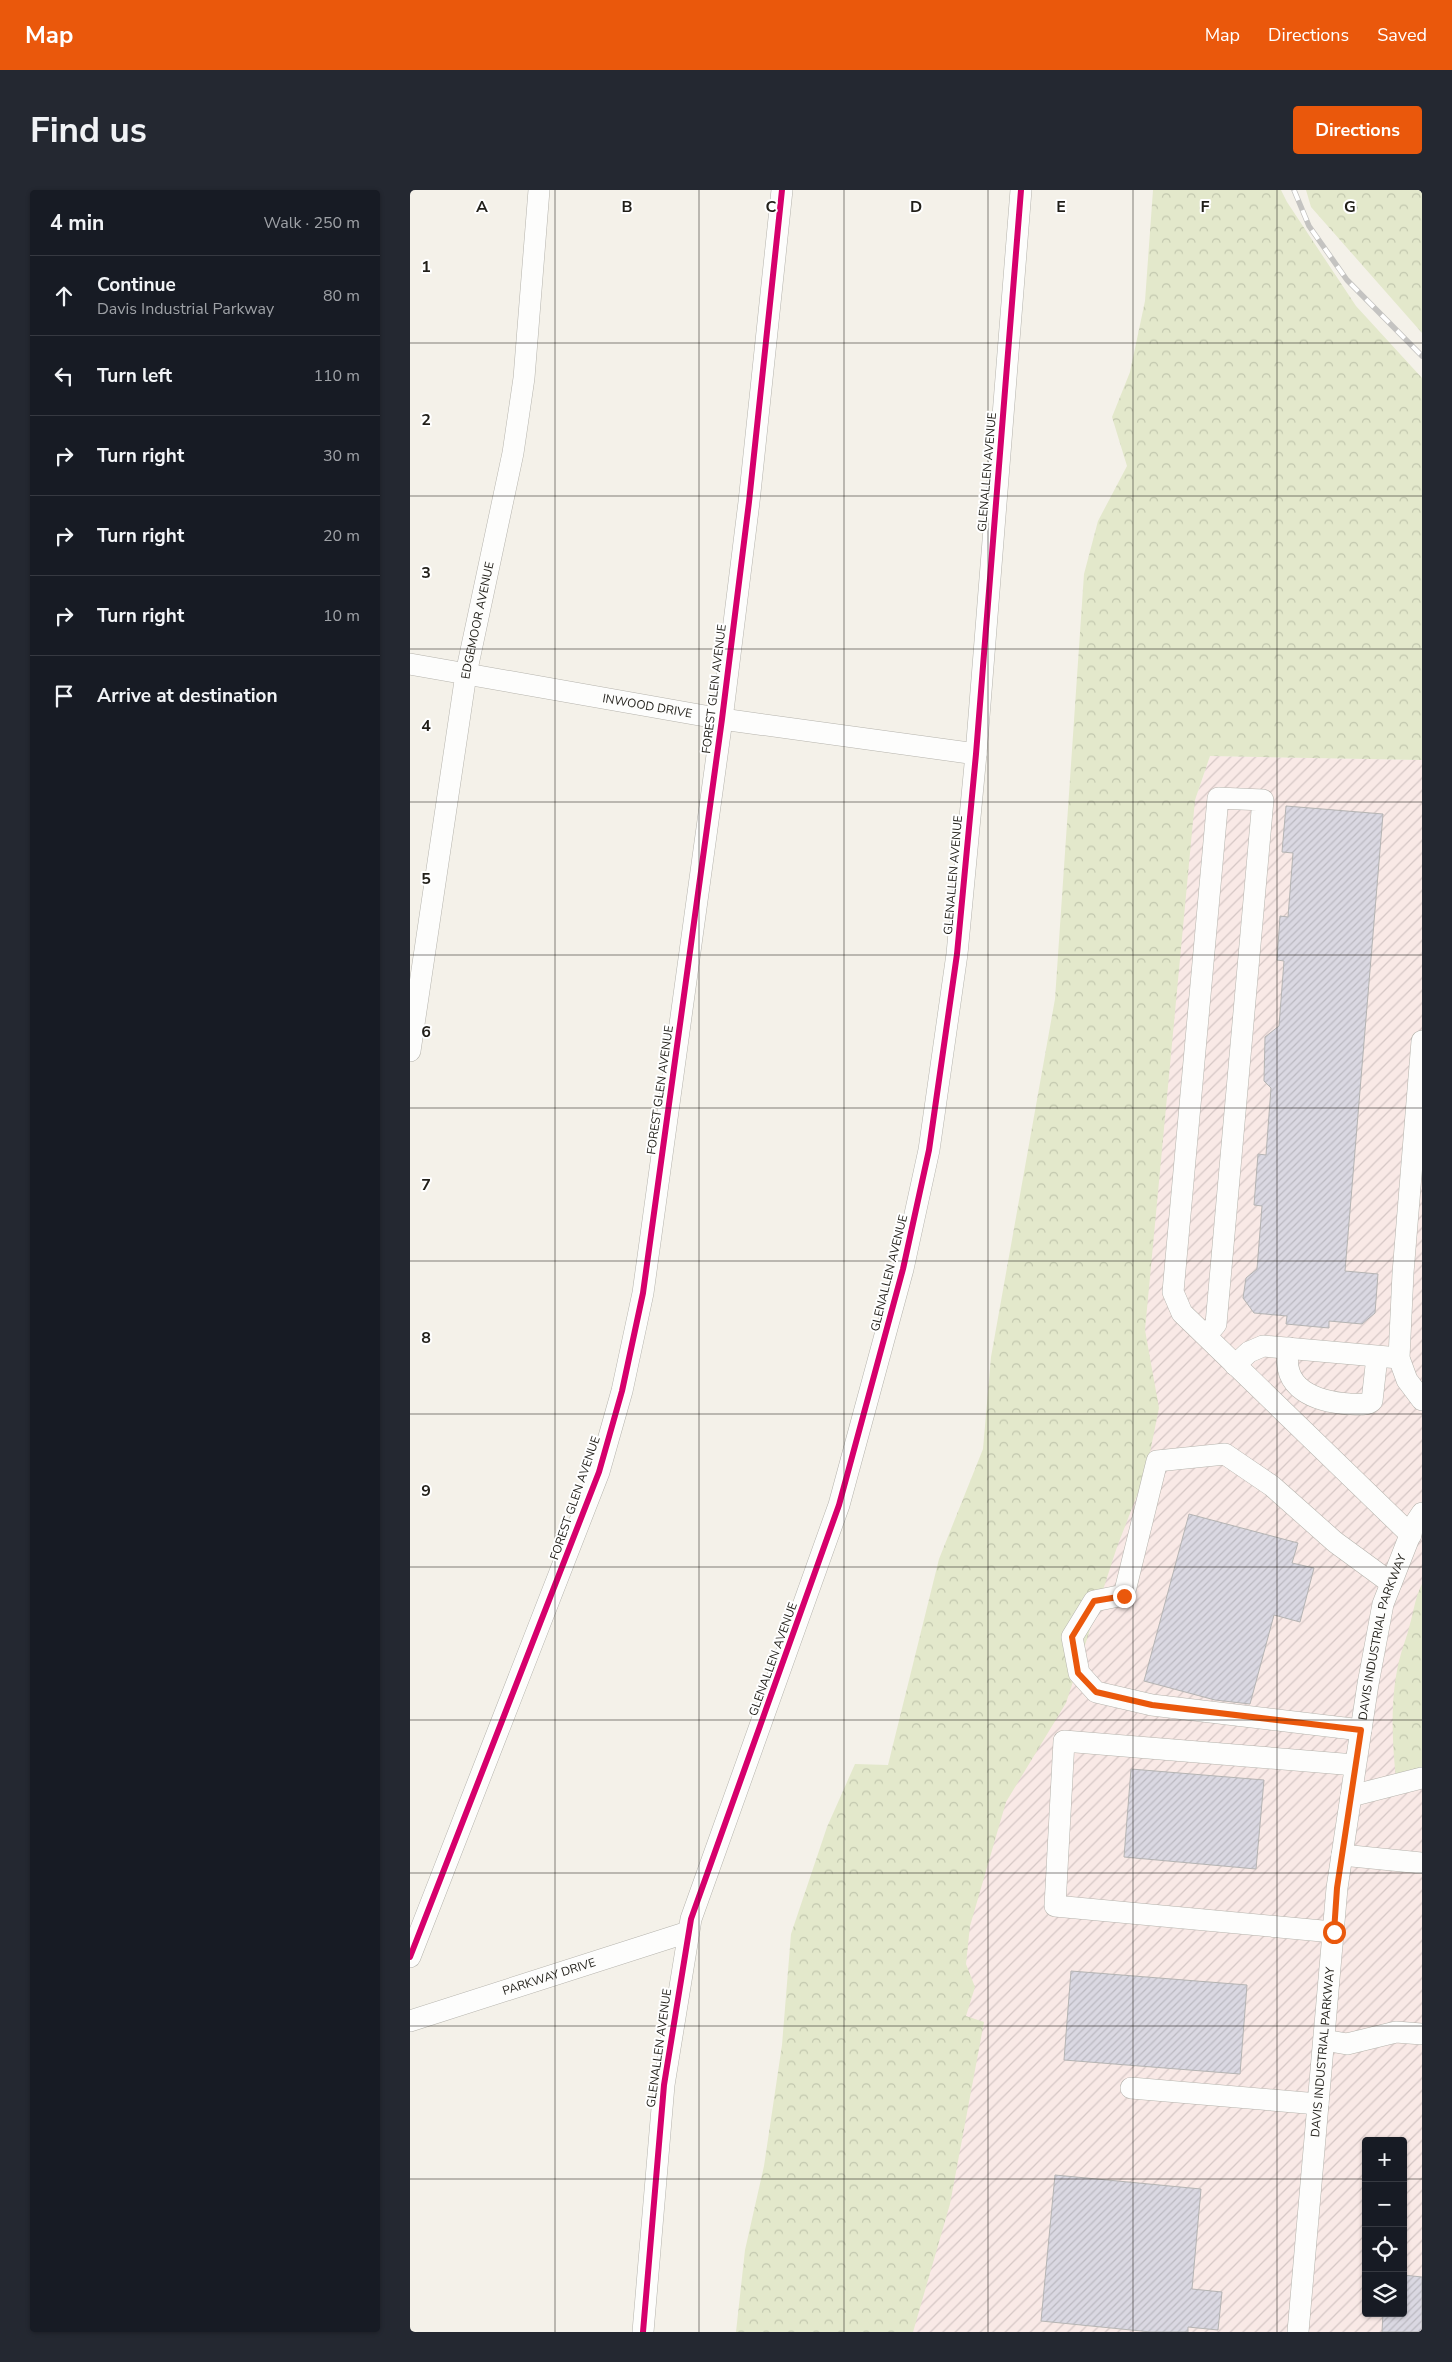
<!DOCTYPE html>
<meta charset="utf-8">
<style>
:root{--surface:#171b24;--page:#242831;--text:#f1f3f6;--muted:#9ea1a6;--line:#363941;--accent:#ea580c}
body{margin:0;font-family:"Nunito Sans",sans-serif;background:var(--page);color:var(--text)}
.controls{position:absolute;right:15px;bottom:15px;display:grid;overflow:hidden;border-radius:5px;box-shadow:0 1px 4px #0004}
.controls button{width:45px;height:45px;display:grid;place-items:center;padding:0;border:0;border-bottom:1px solid var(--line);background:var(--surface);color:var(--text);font:25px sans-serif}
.stop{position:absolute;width:15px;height:15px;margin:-11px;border:4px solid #ea580c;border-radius:50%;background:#fff}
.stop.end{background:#ea580c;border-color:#fff;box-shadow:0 1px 5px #0008}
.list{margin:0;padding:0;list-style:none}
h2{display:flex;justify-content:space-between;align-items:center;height:65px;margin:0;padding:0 20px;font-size:21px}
h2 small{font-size:16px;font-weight:400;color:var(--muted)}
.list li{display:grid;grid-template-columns:32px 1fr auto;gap:15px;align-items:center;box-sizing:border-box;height:80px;padding:0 20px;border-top:1px solid var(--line)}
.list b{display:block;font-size:19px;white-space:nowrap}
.list p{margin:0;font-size:16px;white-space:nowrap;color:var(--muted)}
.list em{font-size:16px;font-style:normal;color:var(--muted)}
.icon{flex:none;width:28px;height:28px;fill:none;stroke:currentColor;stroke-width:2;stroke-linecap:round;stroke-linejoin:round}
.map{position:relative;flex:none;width:1012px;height:2142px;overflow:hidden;border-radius:5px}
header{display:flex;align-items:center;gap:30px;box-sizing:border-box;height:70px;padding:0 25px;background:var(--accent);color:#fff}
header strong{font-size:24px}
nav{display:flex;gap:28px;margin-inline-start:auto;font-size:18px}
.intro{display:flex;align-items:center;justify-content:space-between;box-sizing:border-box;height:120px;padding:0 30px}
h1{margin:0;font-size:35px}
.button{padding:12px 22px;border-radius:5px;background:var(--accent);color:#fff;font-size:18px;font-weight:700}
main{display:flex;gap:30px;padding:0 30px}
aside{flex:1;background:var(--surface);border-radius:5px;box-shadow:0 1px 4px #0004}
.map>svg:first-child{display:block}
</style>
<header>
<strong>Map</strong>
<nav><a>Map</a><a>Directions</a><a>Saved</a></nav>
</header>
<div class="intro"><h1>Find us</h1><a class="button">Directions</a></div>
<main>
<aside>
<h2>4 min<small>Walk · 250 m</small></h2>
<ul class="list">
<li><svg class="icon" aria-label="ahead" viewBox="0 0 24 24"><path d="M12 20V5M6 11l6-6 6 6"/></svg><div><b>Continue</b><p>Davis Industrial Parkway</p></div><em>80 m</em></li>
<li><svg class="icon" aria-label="left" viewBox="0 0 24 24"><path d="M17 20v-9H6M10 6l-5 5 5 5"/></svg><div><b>Turn left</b></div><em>110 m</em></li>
<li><svg class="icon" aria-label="right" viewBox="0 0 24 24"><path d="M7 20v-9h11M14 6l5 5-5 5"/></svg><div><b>Turn right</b></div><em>30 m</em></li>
<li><svg class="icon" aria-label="right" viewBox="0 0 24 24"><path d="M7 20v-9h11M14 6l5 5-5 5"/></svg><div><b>Turn right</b></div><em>20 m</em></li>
<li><svg class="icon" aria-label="right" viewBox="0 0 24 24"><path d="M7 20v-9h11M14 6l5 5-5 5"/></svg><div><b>Turn right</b></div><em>10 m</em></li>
<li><svg class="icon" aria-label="arrive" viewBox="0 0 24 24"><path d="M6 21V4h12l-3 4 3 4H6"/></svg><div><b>Arrive at destination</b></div></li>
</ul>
</aside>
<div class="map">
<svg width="1012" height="2142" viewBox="0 0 1012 2142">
<defs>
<pattern id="industrial-furrows" width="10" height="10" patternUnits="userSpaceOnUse" patternTransform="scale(1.25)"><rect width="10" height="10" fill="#f9e9e6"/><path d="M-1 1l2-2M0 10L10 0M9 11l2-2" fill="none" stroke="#d5c7c5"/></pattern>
<pattern id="forest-crowns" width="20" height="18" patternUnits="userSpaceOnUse" patternTransform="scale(1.25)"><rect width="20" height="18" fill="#e3e8cb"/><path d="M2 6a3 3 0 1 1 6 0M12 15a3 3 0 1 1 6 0" fill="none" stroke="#c2c7ae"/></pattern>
<pattern id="building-hatch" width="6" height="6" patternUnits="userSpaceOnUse" patternTransform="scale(1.25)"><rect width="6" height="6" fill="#dad8e2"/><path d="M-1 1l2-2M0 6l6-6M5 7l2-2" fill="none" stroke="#bbb9c1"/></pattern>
</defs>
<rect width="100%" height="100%" fill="#f4f1e9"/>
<path fill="url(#industrial-furrows)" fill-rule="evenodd" d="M800 566 1012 570V2142H455L785 610ZM956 1951H993V2123H956Z"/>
<path fill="url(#forest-crowns)" d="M743 0H871L877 12 946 116 1012 188V570L800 566 785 610 735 1140 749 1218 736 1282 707 1357 656 1513 596 1612 560 1736 556 1774 565 1797 556 1826 574 1832 540 2014 503 2142H326L335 2060 354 1976 372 1855 381 1744 417 1637 445 1574 478 1575 529 1369 573 1259 581 1167 645 809 674 384 688 331 717 276 702 227 720 182 735 111Z
M896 0H1012V143L901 17Z
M1012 1394V1582L986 1589C982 1551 980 1509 989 1471 992 1458 997 1447 1000 1434 1004 1421 1005 1407 1012 1394Z"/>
<path fill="url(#building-hatch)" stroke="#b5b4b3" d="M876 616 973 624 935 1081 968 1084 965 1123 952 1134 919 1131V1138L876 1134 877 1126 844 1123 833 1108 836 1088 847 1079 852 1016 844 1015 848 964 856 965 861 898 854 891 855 847 869 836 874 771 867 770 870 726 878 727 883 663 872 662Z
M779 1324 888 1353 882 1373 904 1378 890 1432 864 1425 840 1514 805 1510 734 1491Z
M721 1579 854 1590 846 1679 714 1667Z
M661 1781 837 1795 830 1884 654 1870Z
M645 1985 791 1999 782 2099 812 2102 808 2140 778 2137V2142H741L631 2131Z
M993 2085 1012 2087V2142H972L973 2123H993Z"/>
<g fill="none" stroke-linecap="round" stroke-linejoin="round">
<defs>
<g id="minor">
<path id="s1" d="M0 474 312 529 566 564"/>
<path d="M1012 851 993 1083 989 1168 997 1190 1012 1210"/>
<path id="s2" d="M0 861 56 484 103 263 114 188 129 0"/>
<path d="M796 1146 806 1134 853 610 808 608 763 1102 772 1123 1001 1345"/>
<path d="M879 1158C869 1199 907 1212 940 1214 948 1214 956 1216 962 1211L967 1167"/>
<path d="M825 1175 839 1162 853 1156 989 1168"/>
<path d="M951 1540 742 1515 686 1502 669 1483 662 1447 684 1411 714 1405 747 1271 815 1264 862 1296 925 1352 981 1393"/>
<path d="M941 1606 1012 1588"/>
<path d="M932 1665 1012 1673"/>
<path d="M923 1742 645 1716 654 1551 945 1575"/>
<path d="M0 1767 189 1282 212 1201 233 1103 312 529 339 312 372 0"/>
<path id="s3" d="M0 1831 278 1742"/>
<path d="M914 1850 937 1854 986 1842 1012 1844"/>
<path d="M721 1898 908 1914"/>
<path d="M233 2142 254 1895 281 1729 429 1315 493 1079 519 960 547 764 566 564 611 0"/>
<path id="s4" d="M888 2142 927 1698 958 1494 973 1414 1004 1335 1012 1323"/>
</g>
</defs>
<use href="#minor" stroke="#b5b3ac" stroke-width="22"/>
<use href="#minor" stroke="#fdfdfc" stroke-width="21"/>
<defs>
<path id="rail" d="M884 0 899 36 937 90 1012 166"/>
</defs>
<use href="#rail" stroke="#c4c3c1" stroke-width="5.5"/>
<use href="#rail" stroke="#fff" stroke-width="4" stroke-dasharray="11" stroke-linecap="butt"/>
<defs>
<path id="cycleway" d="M0 1767 189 1282 212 1201 233 1103 312 529 339 312 372 0
M233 2142 254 1895 281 1729 429 1315 493 1079 519 960 547 764 566 564 611 0"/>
</defs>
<use href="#cycleway" stroke="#fff" stroke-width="9"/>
<use href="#cycleway" stroke="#d6006c" stroke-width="6"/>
</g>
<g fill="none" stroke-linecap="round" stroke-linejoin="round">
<path stroke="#ea580c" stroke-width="6" d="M714 1406 684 1411 662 1447 668 1483 686 1502 742 1515 951 1540 927 1698 924 1742"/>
</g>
<path fill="none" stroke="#211f19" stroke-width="1" stroke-opacity="0.55" d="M145 0V2142M289 0V2142M434 0V2142M578 0V2142M723 0V2142M867 0V2142M0 153H1012M0 306H1012M0 459H1012M0 612H1012M0 765H1012M0 918H1012M0 1071H1012M0 1224H1012M0 1377H1012M0 1530H1012M0 1683H1012M0 1836H1012M0 1989H956M993 1989H1012"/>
<g text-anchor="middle" stroke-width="4" stroke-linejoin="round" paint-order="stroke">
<g font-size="12" fill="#211f19" stroke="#fff">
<text transform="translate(577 282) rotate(-85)" y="4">GLENALLEN AVENUE</text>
<text dy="4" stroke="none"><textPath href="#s2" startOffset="436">EDGEMOOR AVENUE</textPath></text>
<text transform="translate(304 499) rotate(-83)" y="4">FOREST GLEN AVENUE</text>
<text dy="4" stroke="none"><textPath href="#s1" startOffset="241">INWOOD DRIVE</textPath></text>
<text transform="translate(543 685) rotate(-85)" y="4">GLENALLEN AVENUE</text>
<text transform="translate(250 900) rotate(-82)" y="4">FOREST GLEN AVENUE</text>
<text transform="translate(479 1083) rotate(-76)" y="4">GLENALLEN AVENUE</text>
<text transform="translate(165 1308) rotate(-71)" y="4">FOREST GLEN AVENUE</text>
<text dy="4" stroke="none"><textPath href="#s4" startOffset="701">DAVIS INDUSTRIAL PARKWAY</textPath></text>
<text transform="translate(363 1469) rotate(-70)" y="4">GLENALLEN AVENUE</text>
<text dy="4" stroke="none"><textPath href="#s3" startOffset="146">PARKWAY DRIVE</textPath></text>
<text transform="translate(249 1858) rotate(-82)" y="4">GLENALLEN AVENUE</text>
<text dy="4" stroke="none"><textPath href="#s4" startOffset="281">DAVIS INDUSTRIAL PARKWAY</textPath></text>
</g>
</g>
<g font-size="16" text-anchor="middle" font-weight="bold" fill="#211f19" stroke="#fff" stroke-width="4" stroke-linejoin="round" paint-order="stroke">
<text x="72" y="22">A</text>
<text x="217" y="22">B</text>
<text x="361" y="22">C</text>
<text x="506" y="22">D</text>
<text x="651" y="22">E</text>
<text x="795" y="22">F</text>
<text x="940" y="22">G</text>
<text x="16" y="82">1</text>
<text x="16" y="235">2</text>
<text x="16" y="388">3</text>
<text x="16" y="541">4</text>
<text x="16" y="694">5</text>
<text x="16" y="847">6</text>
<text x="16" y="1000">7</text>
<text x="16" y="1153">8</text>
<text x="16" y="1306">9</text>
</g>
</svg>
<div class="controls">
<button>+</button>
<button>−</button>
<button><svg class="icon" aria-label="locate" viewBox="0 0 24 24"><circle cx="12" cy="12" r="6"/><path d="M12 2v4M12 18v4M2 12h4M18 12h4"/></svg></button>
<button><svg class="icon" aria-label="layers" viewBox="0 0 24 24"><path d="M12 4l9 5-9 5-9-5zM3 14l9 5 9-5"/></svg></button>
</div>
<div class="stop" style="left:924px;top:1742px"></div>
<div class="stop end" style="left:714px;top:1406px"></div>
</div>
</main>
